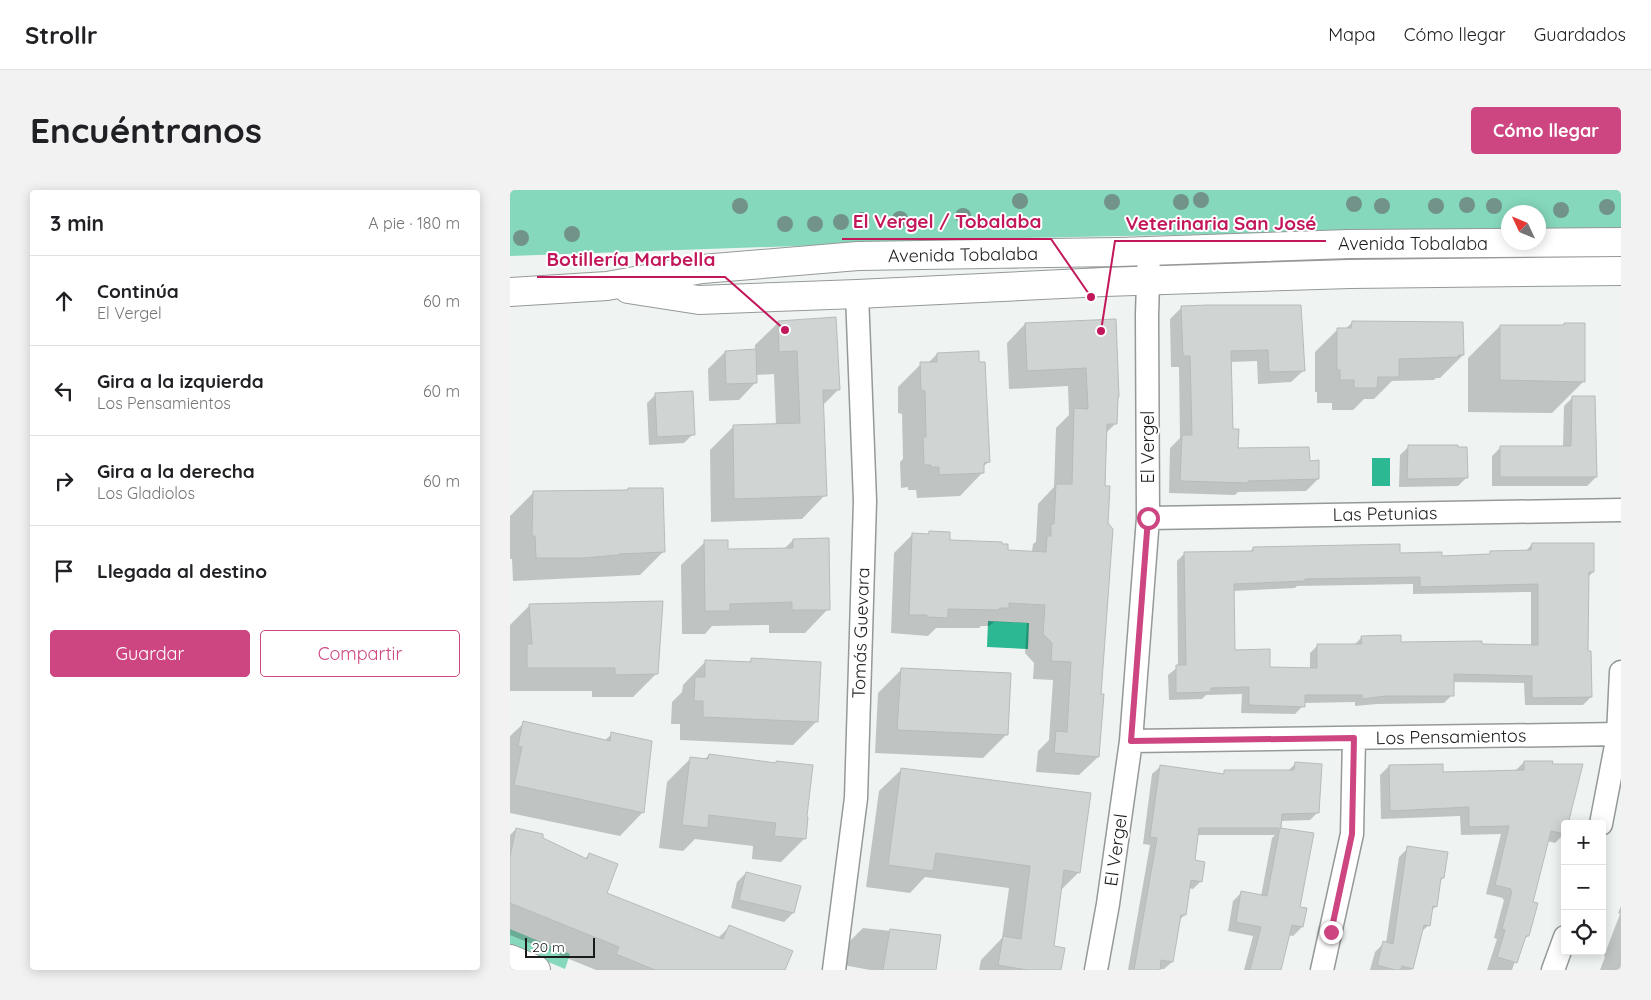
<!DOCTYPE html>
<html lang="es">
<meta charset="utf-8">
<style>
:root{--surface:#fff;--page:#f2f2f2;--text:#202124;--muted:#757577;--line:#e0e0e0;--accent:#cd4581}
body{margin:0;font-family:Quicksand,sans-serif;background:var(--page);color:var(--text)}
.controls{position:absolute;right:15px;bottom:15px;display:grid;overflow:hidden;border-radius:5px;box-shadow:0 2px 12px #0003}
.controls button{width:45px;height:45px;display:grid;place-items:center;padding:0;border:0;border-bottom:1px solid var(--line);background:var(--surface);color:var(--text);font:25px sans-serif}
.compass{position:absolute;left:991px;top:15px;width:45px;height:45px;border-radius:50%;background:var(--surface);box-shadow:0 2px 12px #0003;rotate:314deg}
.scale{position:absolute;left:15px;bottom:12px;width:70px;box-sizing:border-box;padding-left:5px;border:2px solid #1a1c1b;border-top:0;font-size:14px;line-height:18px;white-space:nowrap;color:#1a1c1b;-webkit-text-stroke:4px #fff;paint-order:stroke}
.stop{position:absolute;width:15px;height:15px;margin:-11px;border:4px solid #cd4581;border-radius:50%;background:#fff}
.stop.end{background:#cd4581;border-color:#fff;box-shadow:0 1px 5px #0008}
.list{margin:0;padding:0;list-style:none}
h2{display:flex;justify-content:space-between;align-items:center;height:65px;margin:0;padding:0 20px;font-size:21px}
h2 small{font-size:16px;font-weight:400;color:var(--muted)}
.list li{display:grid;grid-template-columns:32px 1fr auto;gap:15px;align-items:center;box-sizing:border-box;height:90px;padding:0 20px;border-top:1px solid var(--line)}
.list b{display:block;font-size:19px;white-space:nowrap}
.list p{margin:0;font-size:16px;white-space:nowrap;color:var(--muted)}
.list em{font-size:16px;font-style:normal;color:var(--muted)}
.actions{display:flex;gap:10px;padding:15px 20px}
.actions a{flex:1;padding:11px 0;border:1px solid var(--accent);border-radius:5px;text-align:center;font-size:18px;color:var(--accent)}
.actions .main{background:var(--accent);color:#fff}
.icon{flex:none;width:28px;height:28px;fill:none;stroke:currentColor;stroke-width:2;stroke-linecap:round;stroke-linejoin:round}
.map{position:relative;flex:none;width:1111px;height:780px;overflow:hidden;border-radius:5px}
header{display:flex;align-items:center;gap:30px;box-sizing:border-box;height:70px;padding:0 25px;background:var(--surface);border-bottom:1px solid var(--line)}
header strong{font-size:24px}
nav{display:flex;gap:28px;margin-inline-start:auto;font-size:18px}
.intro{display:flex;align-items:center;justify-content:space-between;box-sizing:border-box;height:120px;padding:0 30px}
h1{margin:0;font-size:35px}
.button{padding:12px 22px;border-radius:5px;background:var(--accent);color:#fff;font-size:18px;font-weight:700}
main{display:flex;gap:30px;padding:0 30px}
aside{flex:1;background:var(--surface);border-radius:5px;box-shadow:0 2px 12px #0003}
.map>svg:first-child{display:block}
</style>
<header>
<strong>Strollr</strong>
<nav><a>Mapa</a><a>Cómo llegar</a><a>Guardados</a></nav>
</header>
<div class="intro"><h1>Encuéntranos</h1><a class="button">Cómo llegar</a></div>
<main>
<aside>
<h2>3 min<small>A pie · 180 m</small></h2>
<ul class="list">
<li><svg class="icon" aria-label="ahead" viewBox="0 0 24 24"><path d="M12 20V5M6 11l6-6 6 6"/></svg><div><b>Continúa</b><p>El Vergel</p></div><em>60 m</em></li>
<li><svg class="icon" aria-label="left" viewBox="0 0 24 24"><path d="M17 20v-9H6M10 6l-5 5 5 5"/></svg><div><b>Gira a la izquierda</b><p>Los Pensamientos</p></div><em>60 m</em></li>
<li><svg class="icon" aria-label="right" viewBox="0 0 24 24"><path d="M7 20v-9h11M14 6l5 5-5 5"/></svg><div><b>Gira a la derecha</b><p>Los Gladiolos</p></div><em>60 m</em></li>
<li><svg class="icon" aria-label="arrive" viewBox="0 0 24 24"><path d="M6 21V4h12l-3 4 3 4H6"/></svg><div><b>Llegada al destino</b></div></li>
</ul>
<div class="actions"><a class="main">Guardar</a><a>Compartir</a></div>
</aside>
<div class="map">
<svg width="1111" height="780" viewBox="0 0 1111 780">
<rect width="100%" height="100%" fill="#eff4f2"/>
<path fill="#85d8bc" d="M0 0H1111V39L1029 40 1028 22H998V40L814 42 513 48 0 66Z
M0 739 60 764 55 779 0 756Z"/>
<path fill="#2bb893" d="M862 268H880V296H862Z
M478 431 519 433 518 459 477 457Z"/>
<path fill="#0003" fill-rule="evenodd" d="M789 116 793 181 781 192 748 194 747 171 720 172 722 240 727 259 799 272 808 289 796 301 728 302 725 305 659 303 660 258 670 248 669 177H661L660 129 672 117Z
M605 131 608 207 607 208 606 233 595 244 588 567 569 585 526 582 528 561 539 550 543 490 523 489 524 473 515 463 517 433 484 432 479 436H471L469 438H426L418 446 381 443 384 363 403 344 417 345 419 342 438 351 497 362H522L523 354 526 352 528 314 544 297 546 238 559 225 558 196 499 199 497 153 515 134Z
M269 132 329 199 312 216 315 305 292 329 201 332 200 260 224 236 266 235 264 184 246 185V192L229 210 199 211 198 179 215 162 245 161V155Z
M842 133 953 165 930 188H926L924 190 882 191 864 209H854L843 220H822V213H807V202H805V162L828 139H835Z
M990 136H1053L1074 191 1042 223 958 222V168Z
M427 164 478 272 473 277V282L450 306 407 308 406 300H398V297L391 298 390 272 393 269 392 224 388 223V197L411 174 418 173Z
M146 204 183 244 174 253 139 255 137 213Z
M1063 207 1086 287 1077 296H982V266L991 257H1053L1054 216Z
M899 256 947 258 957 287 948 296 889 297 890 265Z
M152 299 153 362 130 385 3 391 2 369H0V326L24 302Z
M283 350 318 419 295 443H259V435L202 436 195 444H172L171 375 195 352 217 360 274 359Z
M1022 354 1083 382 1078 387 1077 462 1081 507 1073 515H1015L1014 493 942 492V505L934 513 867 514 845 516V512L794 513 793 516 785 524 731 523 732 504 696 505 692 509 659 510 658 485 668 477 667 371 675 363H739L743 358 931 367 977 366 981 362H1015ZM903 394V404L1021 402V456L890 454 852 447 844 455H808L800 463V479L759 478 724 461 723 401 785 398 787 396Z
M19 416 146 484 123 507H82V501H0V435Z
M241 470 307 531 283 555 170 550V534H161L162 512 172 502 173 495 196 471 238 473Z
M391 480 496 545 473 568 365 563 368 503Z
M14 533 94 551 102 544 133 622 110 646 0 623V546Z
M199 565 265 574 267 572 294 649 271 672 242 669 243 656 185 649 173 661 149 658 157 592 180 569 194 570Z
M1014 572 1055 634 1054 644 1045 653 1037 651 1022 713 1018 746 1012 751 1002 780H977L987 749 984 748 994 710 992 709 993 708 976 704 991 644 951 645 950 626 871 629 870 585 879 576 932 584 1005 581Z
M785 574 808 622 800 630 770 631V637L768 639 802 644 789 718 792 737 783 746 778 745 770 780H734L743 746 718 741 723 711 732 702 751 706 762 648 765 645H687L683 672 691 691 683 699 678 698 675 725 669 730 662 772 654 779 618 780 640 655 633 654 642 584 650 577 712 585 715 582H777Z
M392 579 569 682 551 700 543 757 550 780H469L471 770 492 748 499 698 415 687 400 703 356 697 369 601Z
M6 639 32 649 75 669 79 664 95 703 208 748 220 736 273 780H86L0 745V645Z
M898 658 933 688 930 691 926 716 921 721 919 735 911 742 901 780H860L865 762 874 753H876L889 667Z
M236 683 289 697 283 723 274 732 221 718 227 692Z
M1111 716V780H1090L1095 767 1094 766 1110 724 1108 723Z
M353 738 429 746 412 780H360L328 774 330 761Z"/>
<path fill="#d0d5d3" stroke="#b7bcba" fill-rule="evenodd" d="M698 115H791L795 181 759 182 758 160 721 161 723 239H729L728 258 799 257 800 271 809 270V289L738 291V293L670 291 672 245H682L680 166H673L671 116Z
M326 127 330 200H313L317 306 224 309 223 235 290 233 287 161 269 162 268 131Z
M606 129 609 207H608L607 234H597L595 296H600L598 333 603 339 591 504H594L589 567 544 563 546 541 557 542 561 472 541 471 542 453 533 444 535 415 499 413V418H490L489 420 438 419V428L417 427V425H399L402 343 419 344V341L440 342V350L492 352V354H498V360L536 362 537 346H541V334H544L546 294H562L564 218 578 219 576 178 517 181 515 133Z
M842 131 953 132 954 165H948L949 167 889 169V187H868L867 198H844V190H830V180H827V138H841Z
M1054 133H1075V192L990 190V135H1054Z
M246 159 247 193 216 194 215 161Z
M469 161V172H475L480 272 474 273V283L429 285V277H420L421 275H414L413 247H416L415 201 411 200 410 172H427V163Z
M183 201 185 245 147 247 145 203Z
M1062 206H1085L1087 287H990V256H1061Z
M898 255H948V257H957L958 288 897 289Z
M118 298H153L155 362 109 364V365L73 368H26L25 346H22L23 301 118 300Z
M319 348 320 420H282V412L220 414V421H195L194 350H218V359L283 358V349Z
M1022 353H1084V382H1079L1078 461H1081L1082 507 1022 508V486L944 484V506H876L852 509V505H795V517L739 515V497L701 498V502L666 503V475H676L674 362 743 361V357L890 354V363L932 362V366L980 364V361L1021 360ZM910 387V397L1028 394V455L972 454V451L891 452V445L851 446 852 454H807V478L760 477V459L725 460 724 394 795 391V389Z
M153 411 148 484 105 485V478H17V454H22L19 414Z
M241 468 311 472 308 532 193 527V511H184L185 487H195V470L241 472Z
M391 478 501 483 498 545 387 540Z
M13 531 100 551 101 542 142 551 134 623 4 595 12 557 8 556Z
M199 564 266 573V571L303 575 297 626 298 627 296 649 264 646 266 633 199 625 198 638 172 635 180 567 198 569Z
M1014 571H1043L1042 574H1073L1058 634H1055V644L1041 641 1023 712 1028 713 1019 746H1016L1007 773 987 767 995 740 992 739 1002 701H1000L1001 699 985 695 999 636 959 637V617L880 621 879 575 933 574V582L1014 580Z
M785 572 812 574 809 623 772 624 771 638H689L685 670 695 672 692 692 681 690 676 725H671L663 772 651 770 650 780H624L647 648 640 647 650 575 714 584V580H784Z
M391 578 581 603 570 683 554 680 544 756 555 758 551 780H517L488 775 493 746 511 749 520 676 426 663 423 681 378 675Z
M6 638 33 644V648L77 669 79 663 108 674 97 703 213 749 219 735 283 761 275 780H145L106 764 109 757 0 713V667Z
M770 638 804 643 790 717 797 718 793 737 782 735 771 780H740L751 737 726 732 731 701 757 706Z
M897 656 938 662 934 688H931L927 717 923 716 920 736 914 735 903 779 892 776 890 780H885L867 775 873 751 883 754Z
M236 682 291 696 284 723 229 710Z
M380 739 431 745 426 780H373Z"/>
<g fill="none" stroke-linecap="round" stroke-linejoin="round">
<defs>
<path id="minor" d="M638 328 1111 320
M621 551 1111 544
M1091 634 1108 545 1111 482
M324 780 346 608 355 311 347 104
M586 780 598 714 621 551 638 328 637 125 639 61
M812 780 842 644 844 548
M1043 780 1055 747"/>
<path id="tertiary" d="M0 769 26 780"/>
<path id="secondary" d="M118 99 189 110 347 104 594 92 840 84 1111 81
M0 102 97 96 192 79 348 66 608 62 839 54 1111 52"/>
</defs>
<use href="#minor" stroke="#959998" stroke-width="25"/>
<use href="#tertiary" stroke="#959998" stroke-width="30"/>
<use href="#secondary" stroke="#959998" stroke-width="30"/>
<use href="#minor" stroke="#fff" stroke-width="22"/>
<use href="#tertiary" stroke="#fff" stroke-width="28"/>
<use href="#secondary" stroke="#fff" stroke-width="28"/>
</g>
<g fill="#71938a">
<circle cx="691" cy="10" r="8"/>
<circle cx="510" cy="11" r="8"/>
<circle cx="602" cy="12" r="8"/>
<circle cx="671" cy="12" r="8"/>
<circle cx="844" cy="14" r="8"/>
<circle cx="957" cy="15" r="8"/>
<circle cx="230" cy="16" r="8"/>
<circle cx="872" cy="16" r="8"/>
<circle cx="926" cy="16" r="8"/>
<circle cx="984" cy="16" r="8"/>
<circle cx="1097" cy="17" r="8"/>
<circle cx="1051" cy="20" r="8"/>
<circle cx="453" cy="26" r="8"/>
<circle cx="390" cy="29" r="8"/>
<circle cx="352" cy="30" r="8"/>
<circle cx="331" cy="32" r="8"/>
<circle cx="275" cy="34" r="8"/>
<circle cx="305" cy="34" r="8"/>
<circle cx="62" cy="44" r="8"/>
<circle cx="11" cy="48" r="8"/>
</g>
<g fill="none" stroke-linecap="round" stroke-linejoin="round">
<path stroke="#cd4581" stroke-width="6" d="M638 328 621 551 844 548 842 644 821 742"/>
</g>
<g text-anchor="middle" stroke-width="4" stroke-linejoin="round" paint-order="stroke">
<g font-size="18" fill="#1a1c1b" stroke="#fff">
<text x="903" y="60">Avenida Tobalaba</text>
<text transform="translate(453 65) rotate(-1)" y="6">Avenida Tobalaba</text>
<text transform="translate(638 257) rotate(-90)" y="6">El Vergel</text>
<text transform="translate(875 324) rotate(-1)" y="6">Las Petunias</text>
<text transform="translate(351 443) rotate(-88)" y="6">Tomás Guevara</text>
<text transform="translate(941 547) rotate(-1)" y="6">Los Pensamientos</text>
<text transform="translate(606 660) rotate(-82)" y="6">El Vergel</text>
</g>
</g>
<path fill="none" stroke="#c2185b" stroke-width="2" d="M581 107L541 49H332M591 141L605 51H816M275 140L215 87H27"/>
<g fill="#c2185b" stroke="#fff" stroke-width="2">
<circle cx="581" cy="107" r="5"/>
<circle cx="591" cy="141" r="5"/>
<circle cx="275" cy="140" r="5"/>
</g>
<g font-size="19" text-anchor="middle" font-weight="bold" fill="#c2185b" stroke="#fff" stroke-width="4" stroke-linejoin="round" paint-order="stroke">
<text x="437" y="38">El Vergel / Tobalaba</text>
<text x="711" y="40">Veterinaria San José</text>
<text x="121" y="76">Botillería Marbella</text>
</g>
</svg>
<div class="controls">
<button>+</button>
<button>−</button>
<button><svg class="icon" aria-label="locate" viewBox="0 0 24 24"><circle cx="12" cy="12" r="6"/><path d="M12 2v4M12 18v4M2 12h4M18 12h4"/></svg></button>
</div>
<svg class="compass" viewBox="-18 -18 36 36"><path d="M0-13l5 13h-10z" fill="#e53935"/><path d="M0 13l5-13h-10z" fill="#757577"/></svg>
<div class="scale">20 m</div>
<div class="stop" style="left:638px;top:328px"></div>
<div class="stop end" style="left:821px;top:742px"></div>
</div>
</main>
